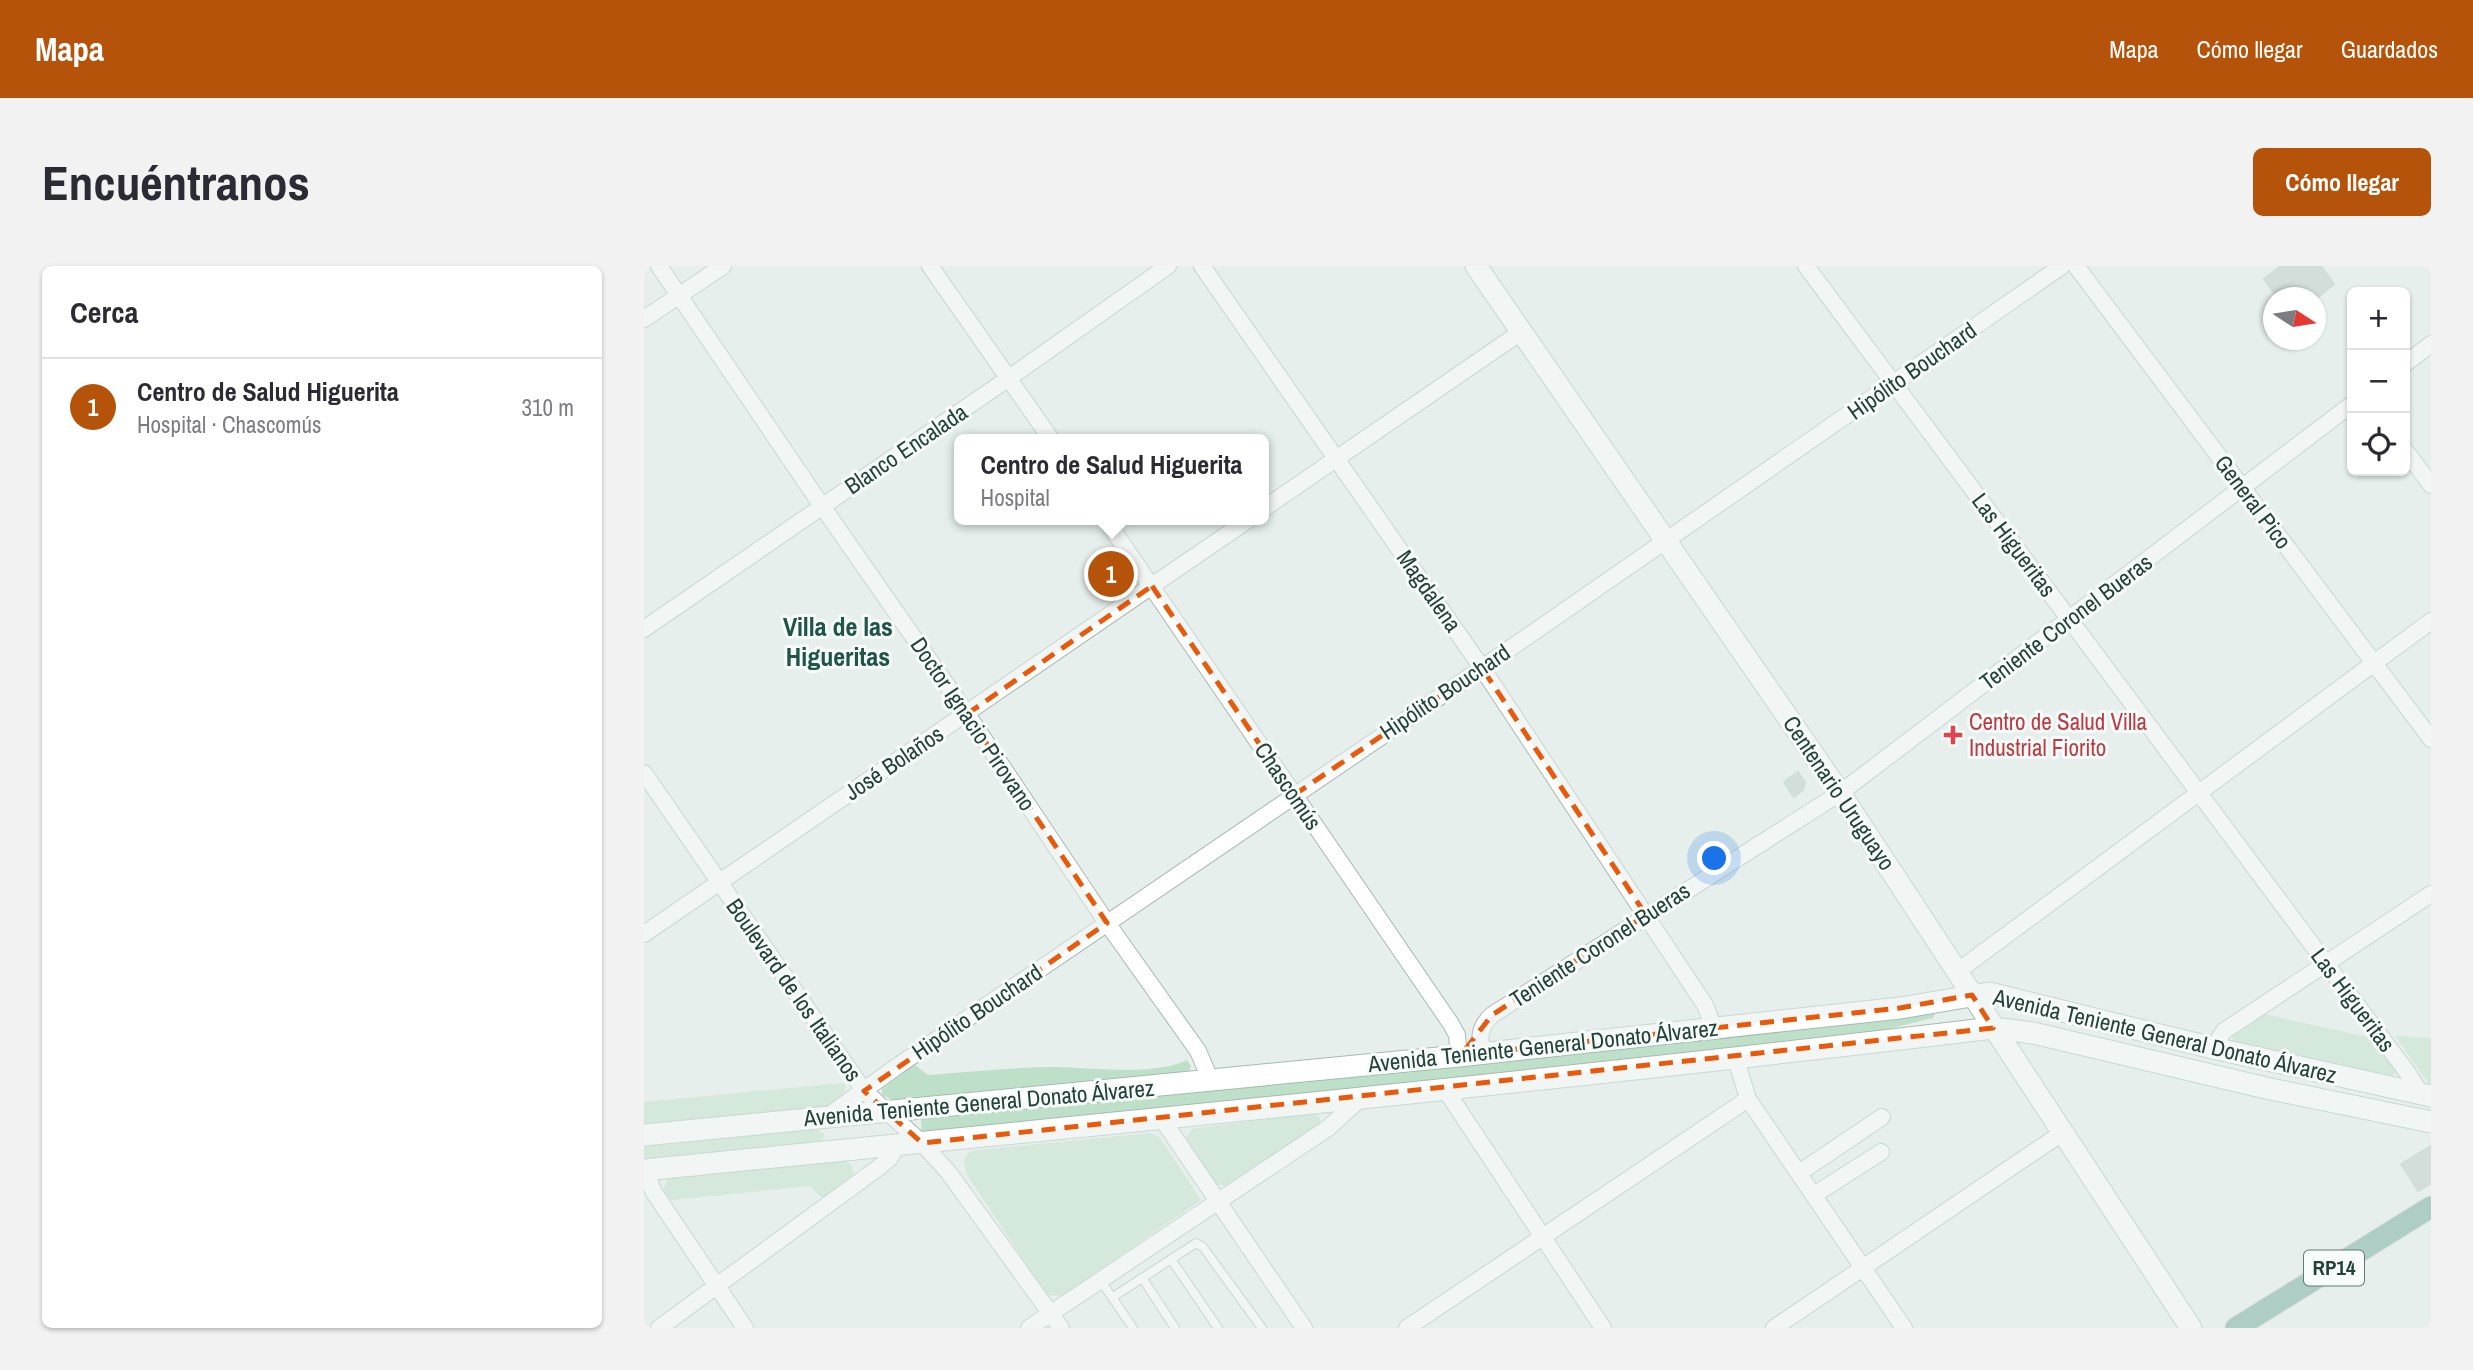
<!DOCTYPE html>
<html lang="es">
<meta charset="utf-8">
<style>
:root{--surface:#fff;--page:#f2f2f3;--text:#2b2b33;--muted:#7c7c81;--line:#e1e1e2;--accent:#b45309}
body{margin:0;font-family:"Archivo Narrow",sans-serif;background:var(--page);color:var(--text)}
.controls{position:absolute;right:21px;top:21px;display:grid;overflow:hidden;border-radius:10px;box-shadow:0 2px 5px #0004}
.controls button{width:63px;height:63px;display:grid;place-items:center;padding:0;border:0;border-bottom:2px solid var(--line);background:var(--surface);color:var(--text);font:35px sans-serif}
.compass{position:absolute;left:1619px;top:21px;width:63px;height:63px;border-radius:50%;background:var(--surface);box-shadow:0 2px 5px #0004;rotate:102deg}
.you{position:absolute;left:1071px;top:593px;width:24px;height:24px;margin:-18px;border:5px solid #fff;border-radius:50%;background:#1a73e8;box-shadow:0 0 0 10px #1a73e833}
.badge{display:grid;place-items:center;width:46px;height:46px;border-radius:50%;background:var(--accent);color:#fff;font-size:23px;font-weight:700}
.pin{position:absolute;translate:-50% -50%;border:4px solid #fff;box-shadow:0 2px 7px #0006}
.popup{position:absolute;left:310px;top:168px;width:315px;height:91px;box-sizing:border-box;display:grid;place-content:center;border-radius:10px;background:var(--surface);filter:drop-shadow(0 2px 5px #0005);font-size:23px;white-space:nowrap;color:var(--muted)}
.popup b{font-size:26px;color:var(--text)}
.popup::after{content:'';position:absolute;left:50%;top:100%;margin-left:-14px;border:14px solid transparent;border-top-color:var(--surface)}
.list{margin:0;padding:0;list-style:none}
h2{display:flex;justify-content:space-between;align-items:center;height:91px;margin:0;padding:0 28px;font-size:30px}
h2 small{font-size:23px;font-weight:400;color:var(--muted)}
.list li{display:grid;grid-template-columns:46px 1fr auto;gap:21px;align-items:center;box-sizing:border-box;height:98px;padding:0 28px;border-top:2px solid var(--line)}
.list b{display:block;font-size:26px;white-space:nowrap}
.list p{margin:0;font-size:23px;white-space:nowrap;color:var(--muted)}
.list em{font-size:23px;font-style:normal;color:var(--muted)}
.icon{flex:none;width:38px;height:38px;fill:none;stroke:currentColor;stroke-width:2;stroke-linecap:round;stroke-linejoin:round}
.map{position:relative;flex:none;width:1787px;height:1062px;overflow:hidden;border-radius:10px}
header{display:flex;align-items:center;gap:42px;box-sizing:border-box;height:98px;padding:0 35px;background:var(--accent);color:#fff}
header strong{font-size:33px}
nav{display:flex;gap:38px;margin-inline-start:auto;font-size:24px}
.intro{display:flex;align-items:center;justify-content:space-between;box-sizing:border-box;height:168px;padding:0 42px}
h1{margin:0;font-size:49px}
.button{padding:18px 32px;border-radius:10px;background:var(--accent);color:#fff;font-size:24px;font-weight:700}
main{display:flex;gap:42px;padding:0 42px}
aside{flex:1;background:var(--surface);border-radius:10px;box-shadow:0 2px 5px #0004}
.map>svg:first-child{display:block}
</style>
<header>
<strong>Mapa</strong>
<nav><a>Mapa</a><a>Cómo llegar</a><a>Guardados</a></nav>
</header>
<div class="intro"><h1>Encuéntranos</h1><a class="button">Cómo llegar</a></div>
<main>
<aside>
<h2>Cerca<small></small></h2>
<ul class="list">
<li><span class="badge">1</span><div><b>Centro de Salud Higuerita</b><p>Hospital · Chascomús</p></div><em>310 m</em></li>
</ul>
</aside>
<div class="map">
<svg width="1787" height="1062" viewBox="0 0 1787 1062">
<rect width="100%" height="100%" fill="#e6efeb"/>
<path fill="#bfe0c8" d="M1289 747 1291 748 1289 752 1207 772 278 867 277 854 282 853Z
M1620 748 1732 773 1752 804 1751 808 1745 811 1588 775 1589 765Z
M1751 770 1787 772V818H1785Z
M543 794 547 800 544 807 253 836 238 829V823L270 798 284 809C327 806 371 801 414 801 450 802 511 810 543 794Z
M199 817 202 821C198 832 191 839 181 843L0 862V836Z
M670 847 675 850 677 857 585 920 569 918 542 872 548 863Z
M172 863 180 868 179 874 172 878 0 895V881Z
M506 867 516 872 557 934 417 1030 403 1029 323 909 320 895 325 886 333 884Z
M201 895 207 898 209 908 207 913 178 932 166 920 27 934 19 925 24 911Z"/>
<path fill="#bbcac4" stroke="#b8c9c2" stroke-width="2" d="M1637 0H1677L1690 18 1673 32H1634L1620 13Z
M1154 506 1161 516 1159 524 1150 531 1140 516Z
M1787 880V917L1774 925 1757 898Z"/>
<g fill="none" stroke-linecap="round" stroke-linejoin="round">
<defs>
<path id="lane" d="M527 993 574 1062
M499 1013 531 1062
M457 1015 489 1062
M469 1031 552 977 559 981 618 1062"/>
<path id="street" d="M15 0 178 240 323 448 463 657 554 785 567 815
M286 0 407 173
M558 0 838 402 1061 739 1070 762
M1162 0 1763 806 1777 828
M1432 0 1787 473
M0 53 79 0
M1761 98 1787 78
M1761 184 1787 219
M619 243 877 66
M462 254 807 758 813 769 815 790
M0 363 365 112 524 0
M0 507 220 825 278 877 305 907 417 1062
M0 668 604 254
M1314 705 1787 355
M1569 782 1580 765 1787 628
M838 787C835 771 835 761 848 749L1196 527 1708 138
M1092 793 1104 833 1260 1062
M801 823 959 1062
M184 850 255 799 838 402 1418 0
M518 853 660 1062
M2 904 9 925 101 1062
M1155 907 1238 851
M1170 929 1237 886
M15 1062 234 902 246 892 253 880
M385 1062 684 862 715 834
M763 1062 1104 833
M1130 1062 1418 867"/>
<path id="secondary" d="M832 0 1196 527 1547 1062
M0 869 815 790 1256 742 1345 727 1569 782 1787 830
M0 904C450 859 900 816 1349 762L1389 767 1622 822 1787 856"/>
<path id="primary" d="M1592 1062 1787 941"/>
</defs>
<use href="#lane" stroke="#a8b8b2" stroke-width="10"/>
<use href="#street" stroke="#a8b8b2" stroke-width="18"/>
<use href="#secondary" stroke="#a4bbb3" stroke-width="23"/>
<use href="#primary" stroke="#c2cac8" stroke-width="23"/>
<use href="#lane" stroke="#fff" stroke-width="8"/>
<use href="#street" stroke="#fff" stroke-width="16"/>
<use href="#secondary" stroke="#fff" stroke-width="21"/>
<use href="#primary" stroke="#6aa596" stroke-width="21"/>
</g>
<path d="M0 0H1787V1062H0ZM508 320 650 529 838 402 1002 649 848 749 817 789 1256 742 1328 729 1349 762 278 877 220 825 463 657 323 448Z" fill="#e6efeb" fill-opacity=".55" fill-rule="evenodd"/>
<path fill="none" stroke="#e8590c" stroke-width="5" stroke-dasharray="14 9" stroke-linejoin="round" d="M508 320 650 529 838 402 1002 649 848 749 817 789 1256 742 1328 729 1349 762 278 877 220 825 463 657 323 448Z"/>
<path fill="#e0444e" stroke="#f7fbf9" stroke-width="2.5" d="M1305.5 458.5h7v7h7v7h-7v7h-7v-7h-7v-7h7z"/>
<g text-anchor="middle" stroke-width="6" stroke-linejoin="round" paint-order="stroke">
<rect fill="#f7fbf9" stroke="#637a73" stroke-width="2" x="1660" y="984.5" width="60" height="35" rx="5"/>
<g font-size="21" font-weight="bold" fill="#24423a">
<text x="1690" y="1009">RP14</text>
</g>
<g font-size="23" fill="#24423a" stroke="#f7fbf9">
<text transform="translate(1268 105) rotate(-35)" y="8">Hipólito Bouchard</text>
<text transform="translate(262 183) rotate(-34)" y="8">Blanco Encalada</text>
<text transform="translate(1609 236) rotate(53)" y="8">General Pico</text>
<text transform="translate(1370 279) rotate(53)" y="8">Las Higueritas</text>
<text transform="translate(785 325) rotate(55)" y="8">Magdalena</text>
<text transform="translate(1422 356) rotate(-37)" y="8">Teniente Coronel Bueras</text>
<text transform="translate(801 426) rotate(-34)" y="8">Hipólito Bouchard</text>
<text transform="translate(329 458) rotate(56)" y="8">Doctor Ignacio Pirovano</text>
<text transform="translate(250 497) rotate(-34)" y="8">José Bolaños</text>
<text transform="translate(644 520) rotate(56)" y="8">Chascomús</text>
<text transform="translate(1195 527) rotate(56)" y="8">Centenario Uruguayo</text>
<text transform="translate(956 679) rotate(-33)" y="8">Teniente Coronel Bueras</text>
<text transform="translate(150 724) rotate(55)" y="8">Boulevard de los Italianos</text>
<text transform="translate(1709 734) rotate(53)" y="8">Las Higueritas</text>
<text transform="translate(333 746) rotate(-34)" y="8">Hipólito Bouchard</text>
<text transform="translate(1521 770) rotate(13)" y="8">Avenida Teniente General Donato Álvarez</text>
<text transform="translate(899 780) rotate(-6)" y="8">Avenida Teniente General Donato Álvarez</text>
<text transform="translate(335 837) rotate(-5)" y="8">Avenida Teniente General Donato Álvarez</text>
</g>
<g font-size="23" fill="#be3a42" stroke="#f7fbf9" text-anchor="start">
<text x="1325" y="464">Centro de Salud Villa<tspan x="1325" dy="26">Industrial Fiorito</tspan></text>
</g>
<g font-size="26" font-weight="bold" fill="#1f5548" stroke="#f7fbf9">
<text x="194" y="370">Villa de las<tspan x="194" dy="30">Higueritas</tspan></text>
</g>
</g>
</svg>
<div class="controls">
<button>+</button>
<button>−</button>
<button><svg class="icon" aria-label="locate" viewBox="0 0 24 24"><circle cx="12" cy="12" r="6"/><path d="M12 2v4M12 18v4M2 12h4M18 12h4"/></svg></button>
</div>
<svg class="compass" viewBox="-18 -18 36 36"><path d="M0-13l5 13h-10z" fill="#e53935"/><path d="M0 13l5-13h-10z" fill="#7c7c81"/></svg>
<div class="you"></div>
<div class="pin badge" style="left:467px;top:308px">1</div>
<div class="popup"><b>Centro de Salud Higuerita</b>Hospital</div>
</div>
</main>
